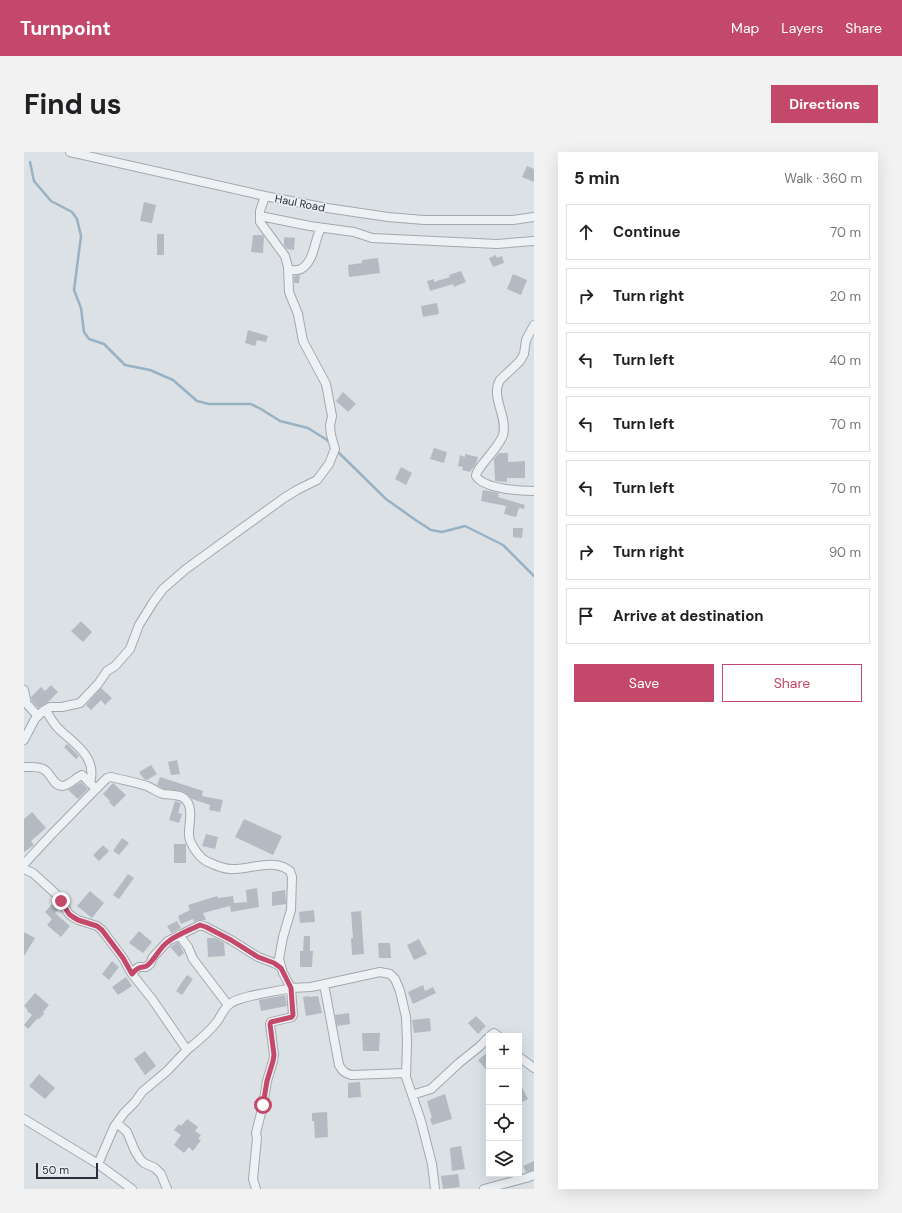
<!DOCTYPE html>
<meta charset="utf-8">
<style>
:root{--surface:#fff;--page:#f2f2f2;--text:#202124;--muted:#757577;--line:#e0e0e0;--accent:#c34869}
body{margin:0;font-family:"DM Sans",sans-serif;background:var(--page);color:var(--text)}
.controls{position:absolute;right:12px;bottom:12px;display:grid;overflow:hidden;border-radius:0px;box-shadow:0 4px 16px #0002}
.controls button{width:36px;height:36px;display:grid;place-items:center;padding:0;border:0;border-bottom:1px solid var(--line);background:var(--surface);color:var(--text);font:20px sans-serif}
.scale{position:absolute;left:12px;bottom:10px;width:62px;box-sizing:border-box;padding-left:4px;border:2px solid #27303a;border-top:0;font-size:11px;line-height:14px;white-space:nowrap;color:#27303a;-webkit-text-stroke:3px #ebeff3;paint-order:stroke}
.stop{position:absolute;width:12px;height:12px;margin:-9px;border:3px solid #c34869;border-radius:50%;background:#fff}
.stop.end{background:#c34869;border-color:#fff;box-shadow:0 1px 4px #0008}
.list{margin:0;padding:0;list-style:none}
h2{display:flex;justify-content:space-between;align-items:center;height:52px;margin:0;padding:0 16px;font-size:17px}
h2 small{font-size:13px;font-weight:400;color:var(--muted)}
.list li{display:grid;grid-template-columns:26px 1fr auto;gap:12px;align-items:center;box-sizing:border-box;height:56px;margin:0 8px 8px;padding:0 8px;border:1px solid var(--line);border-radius:0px}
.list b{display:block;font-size:15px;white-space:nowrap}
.list em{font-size:13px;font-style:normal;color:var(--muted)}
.actions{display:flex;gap:8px;padding:12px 16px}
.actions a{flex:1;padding:9px 0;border:1px solid var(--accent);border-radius:0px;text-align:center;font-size:14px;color:var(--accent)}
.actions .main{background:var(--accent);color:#fff}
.icon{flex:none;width:22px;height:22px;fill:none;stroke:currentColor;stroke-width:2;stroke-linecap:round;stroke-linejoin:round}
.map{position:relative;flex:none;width:510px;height:1037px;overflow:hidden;border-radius:0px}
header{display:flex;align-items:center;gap:24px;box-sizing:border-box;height:56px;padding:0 20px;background:var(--accent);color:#fff}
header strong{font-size:19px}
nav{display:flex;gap:22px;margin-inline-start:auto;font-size:14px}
.intro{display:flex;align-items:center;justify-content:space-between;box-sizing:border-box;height:96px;padding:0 24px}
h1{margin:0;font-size:28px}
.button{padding:10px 18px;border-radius:0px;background:var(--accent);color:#fff;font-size:14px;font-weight:700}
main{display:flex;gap:24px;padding:0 24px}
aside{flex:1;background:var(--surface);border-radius:0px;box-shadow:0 4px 16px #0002}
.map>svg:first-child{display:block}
</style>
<header>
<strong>Turnpoint</strong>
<nav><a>Map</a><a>Layers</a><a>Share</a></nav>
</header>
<div class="intro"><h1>Find us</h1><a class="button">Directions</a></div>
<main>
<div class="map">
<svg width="510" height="1037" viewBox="0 0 510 1037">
<rect width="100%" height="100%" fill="#dce1e5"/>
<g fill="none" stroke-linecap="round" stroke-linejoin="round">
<path stroke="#99b2c3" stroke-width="2.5" d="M6 10 10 29 27 49 48 60 53 67 57 84 50 138 57 156 60 180 65 187 80 192 101 213 126 218 149 228 173 249 185 252H227L237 257 256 269 284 276 303 288 306 291
M312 298 362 347 393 369 407 378 418 380 441 374 479 393 510 424"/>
</g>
<path fill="#b4bac1" d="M503 14 510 17V30L498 25Z
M120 50 132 53 128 71 116 69Z
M133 82H140V103H133Z
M229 83H239L240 85 239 101 227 100Z
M260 85 271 86 270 98 263 97 260 93Z
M472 103 473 106 478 104 480 111 469 115 465 106Z
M354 106 356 121 325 125 324 113 338 111V108Z
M437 119 442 130 430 135 429 132 406 139 403 129 410 127V130L426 125 425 123Z
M489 122 503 128 497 143 483 137Z
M276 123 275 131H270V124Z
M413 151 415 162 399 165 397 154Z
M224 178 244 184 242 190 233 188 231 194 221 191Z
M319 240 332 252 324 260 312 249Z
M410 296 423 300 420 311 406 307Z
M475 301H484V310L501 309V326H483V330L471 329 470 307Z
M441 302 454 305 452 312 446 320 438 318 439 315 434 314 436 303 441 305Z
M377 315 388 321 382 333 371 327Z
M459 338 475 341 474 345 501 353 500 357 495 356 492 365 480 362 482 354 457 349Z
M489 376H499L498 386 489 385Z
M57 469 68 480 59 490 47 479Z
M27 533 34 540 23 551 14 556 8 549 7 545 17 535 21 539Z
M77 536 88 546 81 553 77 548 67 558 62 553Z
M43 592 55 604 52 607 40 595Z
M153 608 156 622 147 623 144 610Z
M127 613 133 622 123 628 120 627 115 620Z
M136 625 179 639 178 644 199 648 196 660 185 658 186 653 168 647 160 640 140 637 133 633Z
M57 630 64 637 54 647 44 638Z
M89 631 102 643 90 655 85 650 86 649 79 642Z
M151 649 157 651 154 661 158 662 155 671 145 668Z
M8 660 22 676 7 689 10 693 0 700V667Z
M220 667 258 684 249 703 211 685Z
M182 682 194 685 191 697 178 694Z
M98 686 105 691 95 703 89 699Z
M150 692H162V711H150Z
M79 693 85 699 75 709 69 703Z
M104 722 110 726 95 747 89 743Z
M233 736 235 755 207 760 206 754 179 761 182 768H174L170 770 169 767 157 772 154 764 166 758 164 753 193 744 194 746 209 744 210 751 223 750 222 738Z
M261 738 262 752 248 754V740Z
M66 739 80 751 68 766 53 754Z
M30 750 35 757 31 761 46 774 37 785 23 773 28 767 21 760Z
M290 758 291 770 276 771 275 760Z
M337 759 340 802 328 803 327 786H329L327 760Z
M153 769 157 776 147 781 143 774Z
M115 779 128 790 119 801 105 791Z
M0 780 11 786 0 804Z
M280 784H286V799H289L288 815H276V799H279Z
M183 786H191L200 791 201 804 184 805Z
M395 787 403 802 390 808 383 793Z
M154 790 160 801 155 805 146 795Z
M354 791H366L367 806H355Z
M88 809 95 815 85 828 78 822Z
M163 823 169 827 158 843 152 839Z
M102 825 108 834 94 843 88 835Z
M399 833 401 839 409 835 412 841 389 852 384 840Z
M11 841 25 853 19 860 20 862 15 867 14 866 4 877 0 873 8 863 3 859 4 858 0 854Z
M261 843 263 854 237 859 235 848Z
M285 844V845L294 844 298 861 282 864 279 845Z
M325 861 326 872 313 874 311 863Z
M452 864 462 874 454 882 444 871Z
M406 866 407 879 390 881 388 868Z
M338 881H356L355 899H339Z
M121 899 132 914 121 923 110 907Z
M465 899V921L454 908Z
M15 922 31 936 21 947 5 934Z
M495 929 504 947 495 952Z
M336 930 337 945 324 946V931Z
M421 942 428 967 408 973 406 966H408L403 949Z
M303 960 304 985 291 986 290 969H288V961Z
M163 967 174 975 171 979 177 983 174 987 177 988 169 999 165 995 160 1001 150 993 157 983 150 978 155 972 157 974Z
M437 994 441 1017 428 1019 426 996Z
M510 1009V1018L502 1020 499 1014Z
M434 1022 436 1035 419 1037 417 1024Z"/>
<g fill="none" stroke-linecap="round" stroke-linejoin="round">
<defs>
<path id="street" d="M46 0 241 44 303 56 364 65 400 68H489L510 65
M236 64 286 74 330 80 348 86 473 92 510 89
M264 118C268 118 273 119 277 117 291 109 290 88 297 76
M510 173 502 188 500 202 496 209 476 228C466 245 484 264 479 283 475 296 452 316 452 324 460 337 496 339 510 339
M0 538 3 552 14 564
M22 558C26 566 31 574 38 580 54 594 73 607 66 631
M0 588 11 567 19 559 26 555H38L56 551 74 532 83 519 91 514 106 497 115 473 130 449 139 437 162 417 260 346 273 338 293 328 305 312 311 297 307 283 306 274 308 264 302 232 279 189 274 162 265 140 264 115 261 104 236 70V59L241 44
M0 615C6 615 14 614 19 617 27 620 28 633 38 634 45 634 52 625 58 623L72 637 26 684 0 712
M72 637 83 626 87 625C99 628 111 630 123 634 128 636 133 640 139 642 146 643 154 642 160 646 171 655 164 673 165 684 166 692 175 705 182 709 191 713 200 718 210 717 228 717 250 706 266 719L268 725 267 758 259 785 255 807 259 821 267 836 287 835 356 820 366 822 371 827 376 839 382 865 383 889 382 925 397 969 408 1012 411 1037
M0 717 9 721 32 742 45 762 49 765 54 768 73 774 78 778 99 806 108 822 128 847 163 898 143 919 118 940 111 950 100 961 90 975 74 1012
M155 783 164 795 169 807 204 853
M108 822 112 817 115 815H122L126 812 129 805 144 789 176 773 182 775 207 788 234 805 250 811 257 815
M300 832 315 913C318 919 321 921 327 923L382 921
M466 884 470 881 474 884
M163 898C173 890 184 881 192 871 197 865 200 855 207 851 219 843 251 840 267 836L269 863 268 865 247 870 246 872 250 903 249 909 243 929 239 953 232 981 233 986 229 1027 232 1037
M495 905 510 916
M388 943 407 937 435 911 455 895 465 885
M0 967 74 1012 108 1037
M93 971 103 980 111 999 116 1007 120 1011 131 1016 137 1022 143 1037
M460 1037 502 1026 510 1023"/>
</defs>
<use href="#street" stroke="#a2a8ae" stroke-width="10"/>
<use href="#street" stroke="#eef1f4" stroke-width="8"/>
</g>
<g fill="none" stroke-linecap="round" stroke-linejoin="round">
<path stroke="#c34869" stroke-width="5" d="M37 749 45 762 49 765 54 768 73 774 78 778 99 806 108 822C116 811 120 818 125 812 132 805 136 795 145 789 154 782 166 778 176 773L182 775 207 788 234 805 250 811 257 816 267 836 269 863 268 865 247 870 246 872 250 903 249 909 243 929 239 953"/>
</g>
<g text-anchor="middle" stroke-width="3" stroke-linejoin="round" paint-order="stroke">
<g font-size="11" fill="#27303a" stroke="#ebeff3">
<text transform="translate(276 51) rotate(11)" y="4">Haul Road</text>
</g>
</g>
</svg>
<div class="controls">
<button>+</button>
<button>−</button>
<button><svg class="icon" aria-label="locate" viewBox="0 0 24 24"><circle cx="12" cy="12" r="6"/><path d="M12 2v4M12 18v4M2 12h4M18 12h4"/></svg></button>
<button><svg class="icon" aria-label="layers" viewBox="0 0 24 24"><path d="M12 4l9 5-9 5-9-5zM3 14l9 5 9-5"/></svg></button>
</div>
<div class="scale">50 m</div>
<div class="stop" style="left:239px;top:953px"></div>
<div class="stop end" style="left:37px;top:749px"></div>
</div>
<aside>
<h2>5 min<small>Walk · 360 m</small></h2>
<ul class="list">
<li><svg class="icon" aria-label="ahead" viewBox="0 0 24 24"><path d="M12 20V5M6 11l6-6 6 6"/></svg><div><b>Continue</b></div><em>70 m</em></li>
<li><svg class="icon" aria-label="right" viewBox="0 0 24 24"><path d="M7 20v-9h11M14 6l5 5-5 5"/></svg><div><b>Turn right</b></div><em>20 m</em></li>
<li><svg class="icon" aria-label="left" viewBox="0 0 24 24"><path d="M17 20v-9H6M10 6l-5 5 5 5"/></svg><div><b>Turn left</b></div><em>40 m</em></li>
<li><svg class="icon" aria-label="left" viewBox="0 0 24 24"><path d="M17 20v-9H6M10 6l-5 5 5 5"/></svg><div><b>Turn left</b></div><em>70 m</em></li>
<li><svg class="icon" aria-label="left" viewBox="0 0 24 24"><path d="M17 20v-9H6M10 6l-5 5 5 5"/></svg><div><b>Turn left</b></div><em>70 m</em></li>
<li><svg class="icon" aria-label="right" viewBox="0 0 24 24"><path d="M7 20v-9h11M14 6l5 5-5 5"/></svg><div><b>Turn right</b></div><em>90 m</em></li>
<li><svg class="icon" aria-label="arrive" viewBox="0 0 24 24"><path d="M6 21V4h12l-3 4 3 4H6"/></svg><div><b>Arrive at destination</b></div></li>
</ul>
<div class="actions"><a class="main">Save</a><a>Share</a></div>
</aside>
</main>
